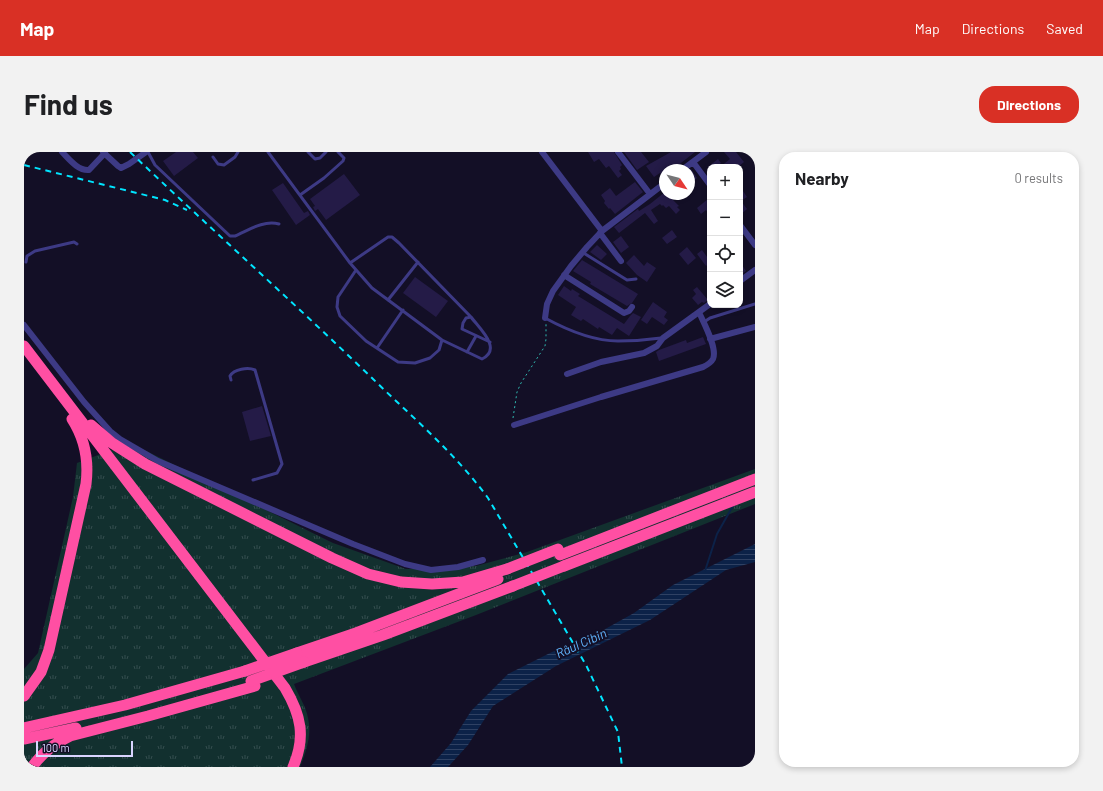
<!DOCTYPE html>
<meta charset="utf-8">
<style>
:root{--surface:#fff;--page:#f2f2f2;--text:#202124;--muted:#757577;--line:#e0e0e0;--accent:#d93025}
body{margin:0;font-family:Barlow,sans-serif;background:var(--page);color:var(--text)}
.controls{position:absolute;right:12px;top:12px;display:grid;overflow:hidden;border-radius:8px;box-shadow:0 2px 6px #0003}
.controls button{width:36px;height:36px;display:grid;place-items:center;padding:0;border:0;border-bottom:1px solid var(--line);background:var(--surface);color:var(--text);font:20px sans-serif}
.compass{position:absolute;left:635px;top:12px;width:36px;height:36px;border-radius:50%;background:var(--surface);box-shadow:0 2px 6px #0003;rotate:125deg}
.scale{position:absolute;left:12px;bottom:10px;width:97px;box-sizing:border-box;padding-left:4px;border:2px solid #d9d4ff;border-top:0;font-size:11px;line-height:14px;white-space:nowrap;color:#d9d4ff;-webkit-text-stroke:3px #130f26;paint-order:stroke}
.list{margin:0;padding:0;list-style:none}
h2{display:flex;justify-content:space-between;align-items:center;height:52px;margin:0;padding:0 16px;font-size:17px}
h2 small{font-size:13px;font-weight:400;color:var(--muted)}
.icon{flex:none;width:22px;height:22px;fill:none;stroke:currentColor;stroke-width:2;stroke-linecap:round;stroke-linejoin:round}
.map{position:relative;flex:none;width:731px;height:615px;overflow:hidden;border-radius:16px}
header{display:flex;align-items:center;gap:24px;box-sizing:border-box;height:56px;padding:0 20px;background:var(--accent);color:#fff}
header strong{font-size:19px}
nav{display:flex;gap:22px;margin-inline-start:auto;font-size:14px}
.intro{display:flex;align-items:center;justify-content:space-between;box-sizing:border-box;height:96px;padding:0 24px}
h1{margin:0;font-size:28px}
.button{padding:10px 18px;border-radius:16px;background:var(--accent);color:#fff;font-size:14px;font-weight:700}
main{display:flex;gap:24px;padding:0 24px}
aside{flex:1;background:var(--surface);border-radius:16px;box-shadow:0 2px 6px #0003}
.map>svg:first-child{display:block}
</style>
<header>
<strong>Map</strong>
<nav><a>Map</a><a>Directions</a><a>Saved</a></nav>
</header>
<div class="intro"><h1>Find us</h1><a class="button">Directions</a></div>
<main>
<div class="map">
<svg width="731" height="615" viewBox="0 0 731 615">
<defs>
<pattern id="grass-tufts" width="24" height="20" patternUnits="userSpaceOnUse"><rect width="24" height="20" fill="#12302f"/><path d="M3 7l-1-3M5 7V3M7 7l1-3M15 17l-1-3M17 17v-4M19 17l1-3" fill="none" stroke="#344d4e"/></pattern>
<pattern id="water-rules" width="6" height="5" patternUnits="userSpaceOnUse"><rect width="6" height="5" fill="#0c2248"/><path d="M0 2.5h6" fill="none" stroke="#2f4163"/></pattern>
</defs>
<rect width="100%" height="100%" fill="#130f26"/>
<path fill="url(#grass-tufts)" d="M106 291 309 391 382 417 452 414 503 400 731 317V352L452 463 270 532C274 543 282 554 284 566 288 583 282 600 276 615H0V517L14 501 49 345 53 311Z"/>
<path fill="url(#water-rules)" d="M731 392V410L702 418 626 468 532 514 469 554 444 593 424 615H406L427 591 447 559 484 522 528 500 565 486 610 461 649 433Z"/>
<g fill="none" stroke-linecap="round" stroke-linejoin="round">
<path stroke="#0c2248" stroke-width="2" d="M681 419 693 382 710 352"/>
</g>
<path fill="#241b47" d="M152 0H169L174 6 150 24 139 9Z
M564 0H590L598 13 596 15 597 17 595 19 598 23 594 26 585 14 582 16 575 7 570 10Z
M600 0H617L625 10 613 18Z
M647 0H671L648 18H641V27L636 21 630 25 622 14Z
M700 0H712L720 10 714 15H696L706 7Z
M694 7 697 11 692 15H684Z
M667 17 673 26 665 32V18Z
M320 22 336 43 302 68 294 57 291 59 289 55 291 54 286 47Z
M611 30 619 40 591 62 586 56 585 57 580 51 581 49 577 43 586 36 592 44Z
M259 31 280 61 284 59 286 63 272 73 248 38Z
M719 39 723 45 717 49 723 57 716 63V41Z
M641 40V42H652L647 46 655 54 653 55 656 58 652 62 645 54 642 56 639 53 638 54 636 52 627 58 634 69 630 72 621 61 595 81 590 75 614 57 615 59 626 52Z
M684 47 686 50V63L682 58 677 62 673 56Z
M648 78 653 85 643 92 638 86Z
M597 84 605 95 597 101 589 90Z
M573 93 583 102 577 108 566 100Z
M663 95 672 106 664 113 655 102Z
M678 98 686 109V110L682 114 673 102Z
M610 103 620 114 623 110 632 116 623 130 613 123 602 111Z
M558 108 614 142 608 151 603 154 566 132 567 130 549 119Z
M716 110 722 119 716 123Z
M391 125 424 149 412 165 379 141Z
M540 134 547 139 548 137 556 142 554 144 600 172 606 164 609 161 617 165 605 184 593 176 588 183 575 175 574 177 559 167 557 169 547 163 552 155 534 143Z
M673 135 684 148 680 151 678 150 674 153 668 146 672 142 669 138Z
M629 150 643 160 640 165 644 168 640 173 628 165 623 172 617 168Z
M679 185 682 192 635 209 632 200 635 198 662 188 663 191Z
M238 254 247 284 226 289 218 260Z"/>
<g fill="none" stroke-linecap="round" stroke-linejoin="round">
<path stroke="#2fb8b0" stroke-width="1" stroke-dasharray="2 3" stroke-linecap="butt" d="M489 266 493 240 497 231 521 194 522 187V172"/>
<path stroke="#3d3a85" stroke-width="3" d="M124 0 131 13 206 84H211C225 78 239 68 255 72
M244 0 326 111 364 85H368L375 91 447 165
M284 0 291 7 296 6 302 0
M189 5 194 12 200 13 211 5 214 0
M276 43 300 26 319 9 320 6 314 0
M558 100 603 128 612 127
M2 110 3 104 11 99 50 90 53 92
M326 111 348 136 418 188 458 207C479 197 455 176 447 165L442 166 439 171 438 177 466 190
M332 118 314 145 313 155 316 164 342 189 374 210 391 211 406 206 415 198 418 188
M364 148 394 110
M521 166C543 178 569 189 594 189 609 189 623 188 637 186
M680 170 686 166 731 152
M353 196 379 158
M443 200 452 184
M207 228 206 224C210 217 224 215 231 218L258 312 253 321 229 328"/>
<path stroke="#3d3a85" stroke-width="6" d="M38 0C45 7 54 19 65 18L81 1
M79 0 94 14 97 16 105 12 122 0
M518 0 578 79
M594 0 626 42
M669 10 686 33
M658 18 682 0
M716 73 731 93
M576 81 597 109
M540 123 600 161 605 159 608 155
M716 129 731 118
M521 166 523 152 529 139 547 114 563 95 578 79 641 31
M0 173 60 250 86 279 96 287 134 309 329 392 381 412 407 418 434 415 459 408
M686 187 731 175
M543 222 577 210 620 201 633 194 639 186 686 152
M490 273 577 245 679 215C683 213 687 211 689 207 694 196 679 170 675 160"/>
<path stroke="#ff4fa3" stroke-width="11" d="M0 194 261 536C277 563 282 585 269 615
M67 273 88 291 121 312 308 406 344 422 377 430 408 432 439 430 483 417
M536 403 731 327
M540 414 731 340
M273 501 332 481 474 427
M280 510 359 483 489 434
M0 544 17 520 25 498 62 332C65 308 61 287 48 267
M0 576 101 553 221 519
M0 587 52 576
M8 615C19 600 30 592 46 584L124 564 231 534"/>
<path stroke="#00e5ff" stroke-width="2" stroke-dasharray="6 5" stroke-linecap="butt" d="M106 0C186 76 269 150 349 227 388 265 431 301 464 346L562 513 594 580 598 615
M0 13 141 48 163 58"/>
<path stroke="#ff4fa3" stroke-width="11" d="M483 417 534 397
M489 434 540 414
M221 519 273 501
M227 529 280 510"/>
</g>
<g text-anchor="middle" stroke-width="4" stroke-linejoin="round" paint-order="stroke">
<g font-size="13" font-style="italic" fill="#62b6ff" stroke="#130f26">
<text transform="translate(557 491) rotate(-24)" y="5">Râul Cibin</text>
</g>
</g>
</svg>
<div class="controls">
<button>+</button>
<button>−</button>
<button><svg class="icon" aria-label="locate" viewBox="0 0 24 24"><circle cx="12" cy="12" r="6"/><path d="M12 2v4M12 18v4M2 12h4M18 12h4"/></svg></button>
<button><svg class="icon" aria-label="layers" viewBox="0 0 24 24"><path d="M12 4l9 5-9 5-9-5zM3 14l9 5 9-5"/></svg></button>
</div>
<svg class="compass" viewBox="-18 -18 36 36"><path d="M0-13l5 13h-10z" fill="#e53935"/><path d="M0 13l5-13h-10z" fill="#757577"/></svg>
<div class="scale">100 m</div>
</div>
<aside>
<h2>Nearby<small>0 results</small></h2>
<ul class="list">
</ul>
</aside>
</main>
